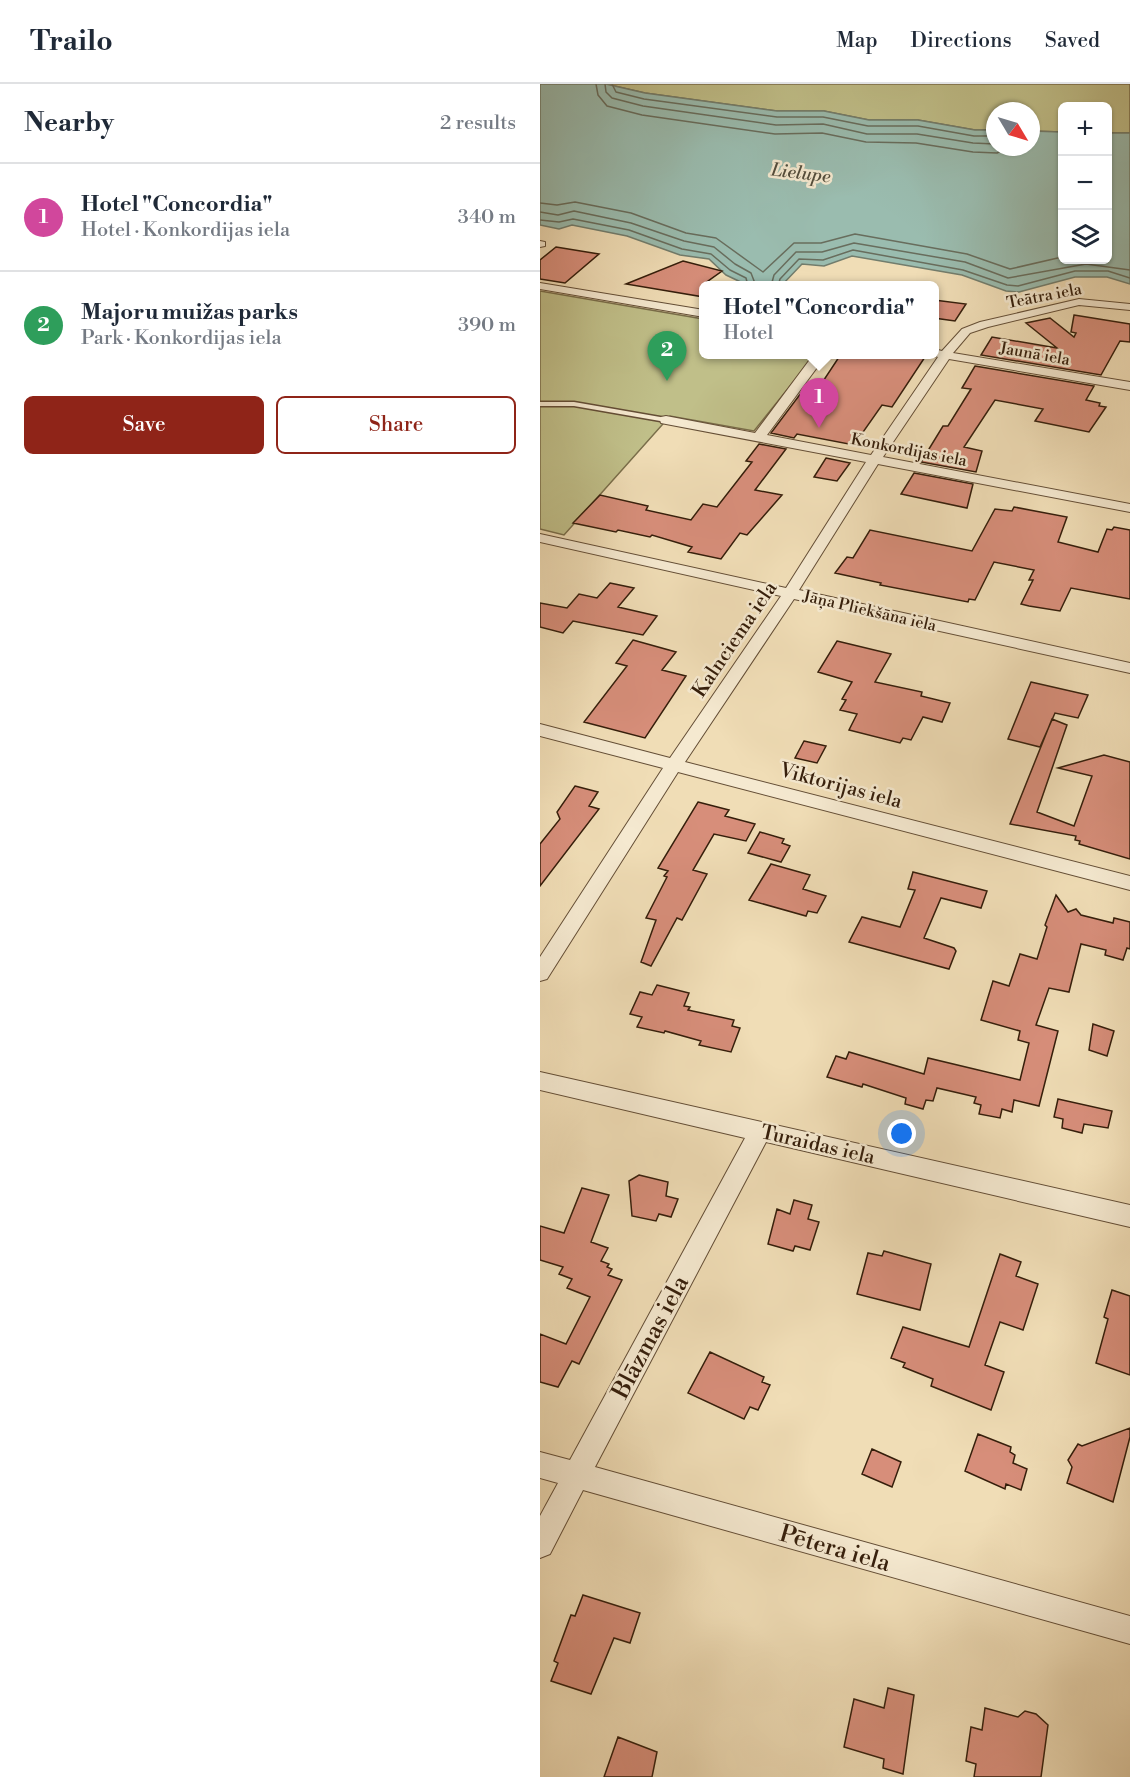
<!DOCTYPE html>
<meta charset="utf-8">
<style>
:root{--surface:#fff;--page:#f2f2f3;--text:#1f2937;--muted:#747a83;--line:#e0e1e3;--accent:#8f2418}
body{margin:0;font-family:"Libre Bodoni",serif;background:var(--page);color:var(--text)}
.controls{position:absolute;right:18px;top:18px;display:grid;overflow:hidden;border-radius:9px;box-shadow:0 2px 4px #0004}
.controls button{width:54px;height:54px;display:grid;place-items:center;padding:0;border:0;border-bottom:2px solid var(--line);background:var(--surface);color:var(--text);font:30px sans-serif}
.compass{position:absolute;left:446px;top:18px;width:54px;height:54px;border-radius:50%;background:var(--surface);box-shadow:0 2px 4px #0004;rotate:128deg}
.you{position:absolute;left:362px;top:1050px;width:21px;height:21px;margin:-15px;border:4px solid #fff;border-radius:50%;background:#1a73e8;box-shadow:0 0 0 9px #1a73e833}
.badge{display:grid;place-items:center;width:39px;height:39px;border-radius:50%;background:var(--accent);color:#fff;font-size:20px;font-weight:700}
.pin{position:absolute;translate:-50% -50px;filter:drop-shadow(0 2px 3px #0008)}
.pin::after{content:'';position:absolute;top:32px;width:21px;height:18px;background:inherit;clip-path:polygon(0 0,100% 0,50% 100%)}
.popup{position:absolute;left:159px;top:197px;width:240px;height:78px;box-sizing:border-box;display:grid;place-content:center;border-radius:9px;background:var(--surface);filter:drop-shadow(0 2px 4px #0005);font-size:20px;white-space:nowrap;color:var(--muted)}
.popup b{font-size:22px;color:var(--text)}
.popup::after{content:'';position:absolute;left:50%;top:100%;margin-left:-12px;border:12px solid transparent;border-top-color:var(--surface)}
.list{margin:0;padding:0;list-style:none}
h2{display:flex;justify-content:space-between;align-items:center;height:78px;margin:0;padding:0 24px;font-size:26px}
h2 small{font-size:20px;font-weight:400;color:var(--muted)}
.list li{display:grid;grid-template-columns:39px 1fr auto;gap:18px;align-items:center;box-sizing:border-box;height:108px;padding:0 24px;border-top:2px solid var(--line)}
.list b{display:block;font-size:22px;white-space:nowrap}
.list p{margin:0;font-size:20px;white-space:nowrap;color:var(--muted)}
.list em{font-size:20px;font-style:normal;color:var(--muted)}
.actions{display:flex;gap:12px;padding:18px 24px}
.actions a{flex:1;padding:14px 0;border:2px solid var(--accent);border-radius:9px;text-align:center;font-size:21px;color:var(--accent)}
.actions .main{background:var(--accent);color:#fff}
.icon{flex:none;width:33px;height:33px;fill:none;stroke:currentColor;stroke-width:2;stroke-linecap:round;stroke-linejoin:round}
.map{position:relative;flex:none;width:590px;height:1693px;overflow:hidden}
header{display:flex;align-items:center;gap:36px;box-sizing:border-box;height:84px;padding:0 30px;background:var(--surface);border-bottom:2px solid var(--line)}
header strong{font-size:28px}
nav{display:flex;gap:33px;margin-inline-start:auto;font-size:21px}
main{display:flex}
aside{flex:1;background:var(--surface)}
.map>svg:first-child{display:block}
</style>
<header>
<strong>Trailo</strong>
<nav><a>Map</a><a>Directions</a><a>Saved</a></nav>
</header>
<main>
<aside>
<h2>Nearby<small>2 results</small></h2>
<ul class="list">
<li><span class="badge" style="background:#d1479c">1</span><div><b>Hotel &quot;Concordia&quot;</b><p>Hotel · Konkordijas iela</p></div><em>340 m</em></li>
<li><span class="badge" style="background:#2e9e5b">2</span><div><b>Majoru muižas parks</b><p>Park · Konkordijas iela</p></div><em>390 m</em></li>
</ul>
<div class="actions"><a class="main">Save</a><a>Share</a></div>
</aside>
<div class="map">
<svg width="590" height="1693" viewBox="0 0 590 1693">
<rect width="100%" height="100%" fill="#f0ddb6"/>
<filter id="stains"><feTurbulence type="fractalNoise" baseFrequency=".00333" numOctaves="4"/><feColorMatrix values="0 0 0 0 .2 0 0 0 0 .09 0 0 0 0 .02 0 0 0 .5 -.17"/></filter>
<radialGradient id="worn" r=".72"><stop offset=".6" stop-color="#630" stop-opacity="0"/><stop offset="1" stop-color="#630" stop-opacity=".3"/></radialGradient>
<path fill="#c0bf89" stroke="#7a6e4a" stroke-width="1.5" d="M66 0H590V49H568V22H522V48L491 47V27H455V46H435L378 36H329L284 27H237L105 9Z
M0 207 163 235 164 270 275 271 214 347 130 332 24 451 0 445Z"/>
<path fill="#9abcaf" stroke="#727d6d" stroke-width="1.5" d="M0 0H66L105 9 237 27H284L329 36H378L435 46H455V63H491V47L522 48V176H568V49H590V200L567 193H535L479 208 466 207 422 191 312 172 284 182 262 180 242 201H207L186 191 169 175 140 171 87 152 32 141 19 145 0 141Z"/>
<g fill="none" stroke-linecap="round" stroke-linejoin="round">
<path stroke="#686d5d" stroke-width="1.5" d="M56 0 58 11 67 22 102 31 235 50 282 49 326 58 376 59 433 68 457 69 469 63
M65 0 66 8 72 14 103 22 236 41 283 40 327 50H377L433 59 455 60
M72 0 76 8 104 15 237 33H283L328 42H378L434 52H455
M0 119 17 121 35 118 91 129 146 149 176 154 223 188 254 159H281L315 150 427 170 470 185 522 173
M0 128 18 131 34 127 91 139 144 157 174 163 195 180 211 189 216 202
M0 136 19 138 33 135 89 146 142 165 171 170 190 186 206 194 208 202
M231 202 234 191 256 168H282L314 159 425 178 468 194 546 180 590 186
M238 202 240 195 259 175 283 176 313 166 423 186 467 201 478 202 535 187H568L590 194"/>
</g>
<path fill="#d78e7a" stroke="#351e0b" stroke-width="1.5" d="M16 163 59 170 25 199 0 195V176Z
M143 177 182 187 164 200V213L86 200Z
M394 216 426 220 415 237 394 234Z
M534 231 590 240V258L580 257 561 291 441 271 452 253 517 264 486 239 510 234 534 253 536 249 531 248Z
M301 270H387L352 323 342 321 314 361 257 350 254 354 231 349 261 309 274 311Z
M435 282 554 302 546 316 560 319 559 322 566 323 549 348 495 337 503 325 455 316 424 363 442 367 436 388 381 378 403 342H408L431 305 422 304Z
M219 360 246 365 215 406 242 411 207 451 200 449 181 475 148 468 152 463 112 451 110 453 78 446 76 448 33 439 60 411 108 422 106 426 151 436 163 420 177 423 212 378 206 377Z
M286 374 310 379 297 397 274 393Z
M374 389 433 400 427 424 361 410Z
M474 423 527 433 518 458 558 468 567 445 572 446 574 443 590 446V515L531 504 520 527 489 522 481 520 493 496H489L494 486 454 478 435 516 429 515 428 518 340 501 341 499 295 489 307 473 313 474 330 446 432 467 455 425 472 427Z
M70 499 94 504 78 523 117 532 103 551 33 537 23 549 0 543V519L27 524 39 510 57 514Z
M93 556 136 568 122 586 146 592 105 654 44 638 87 582 76 579Z
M297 557 351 570 335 598 382 608 381 612 410 619 402 638 383 633 371 656 363 654 360 659 309 646 317 630 300 626 306 616 302 615 312 598 278 588Z
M491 598 548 611 538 634 515 629 500 663 468 655Z
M512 635 527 641 497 728 534 742 552 692 518 684 564 671 590 678V775L539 760 540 757 535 756 536 752 470 740Z
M264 657 286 662 277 679 255 674Z
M35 702 58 708 49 722 59 725 0 802V760L20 735 17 728Z
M158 718 189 726 185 732 215 740 206 757 174 750 153 786 167 790 142 836 137 834 111 882 101 878 116 836 106 834 127 793 124 792 128 787 118 784Z
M220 748 244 755 242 759 250 762 241 778 208 769Z
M231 780 270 791 263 805 286 812 277 829 268 827 266 832 209 816Z
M373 788 447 807 441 824 401 814 384 854 414 864 416 867 409 885 309 858 322 833 360 843 375 806 368 805Z
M516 811 528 828 536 825 541 831 573 839 574 834 590 838V865L587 864 583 876 565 871 566 866 541 860 529 908 509 904 496 941 518 947 499 1022 474 1016 472 1028 462 1025 460 1034 439 1030 441 1021 434 1019 436 1013 397 1004 393 1017 386 1016 383 1025 365 1020 366 1014 323 1000 322 1003 287 993 296 972 306 975 309 968 384 990 388 974 480 996 489 959 478 956 480 947 441 936 453 897 469 902 480 870 497 875 507 843 505 841Z
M117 901 149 909 144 922 150 923 148 926 194 936 192 942 200 944 191 968 159 961 161 957 125 947 124 949 97 943 102 933 90 930 100 908 112 911Z
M553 940 574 947 567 972 549 966Z
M518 1015 572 1027 568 1044 544 1040 542 1049 522 1044 523 1035 514 1033Z
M99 1091 128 1098 126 1112 138 1115 131 1133 119 1130 116 1137 92 1132 89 1097Z
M42 1104 69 1111 51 1158 68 1164 61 1177 69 1180 67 1183 72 1185 68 1191 82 1196 39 1280 32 1277 18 1303 0 1298V1250L26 1260 50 1213 27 1204 32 1195 19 1190 23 1183 0 1176V1142L24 1149Z
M254 1116 272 1121 268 1135 279 1138 270 1166 255 1162 253 1167 228 1160 237 1125 250 1130Z
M344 1167 391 1180 380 1226 317 1210 328 1169 342 1172Z
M460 1170 481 1178 476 1192 498 1200 483 1246 460 1238 445 1281 464 1288 451 1326 391 1302 393 1295 363 1283 365 1279 351 1274 363 1243 429 1263Z
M572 1206 590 1212V1291L556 1279 568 1235 564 1233Z
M170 1268 224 1293 222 1298 230 1301 218 1326 210 1323 204 1335 148 1309Z
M590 1344V1353L573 1418 527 1399 532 1383 528 1376 538 1360 542 1362Z
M438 1350 471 1363 470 1368 475 1371 473 1379 487 1385 481 1406 466 1400 465 1405 425 1387Z
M332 1365 361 1378 352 1403 322 1390Z
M43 1511 100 1529 90 1559 74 1554 51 1610 11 1597 18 1579 14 1577 31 1531 35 1532Z
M348 1604 374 1611 363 1690 343 1684 344 1675 304 1663 314 1615 344 1624Z
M445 1624 478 1633 485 1627 496 1630 508 1641 501 1693H434L436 1680 426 1677 431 1643 442 1646Z
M78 1653 117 1668 112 1693H64Z"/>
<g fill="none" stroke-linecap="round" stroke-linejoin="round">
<defs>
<path id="service" d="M0 318H34L126 334 129 336 126 338 34 322H0Z"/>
<path id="minor" d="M0 157 5 158V162L0 163Z
M0 199 164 226V233L0 205Z
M539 215 590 220V226L539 221 448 243 430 249 413 269 590 298V306L409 275 343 373 590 420V428L338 380 259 506 590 579V589L254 515 145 678 590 792V806L138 688 7 895 0 897V873L123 684 0 652V640L130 674 241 512 0 458V450L246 504 326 378 126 340 121 339 120 336 121 333 126 332 215 349 274 270H287L227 351 331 371 398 273 389 270H394V265L402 267 422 245 440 238Z
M0 988 590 1121V1143L226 1058 55 1383 590 1532V1560L43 1406 10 1470 0 1474V1432L18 1399 0 1394V1368L30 1376 205 1054 0 1006Z"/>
</defs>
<use href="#service" stroke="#644e36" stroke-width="3"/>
<use href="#minor" stroke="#644e36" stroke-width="2"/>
<use href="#service" fill="#f5e9d0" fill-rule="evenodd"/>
<use href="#minor" fill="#f5e9d0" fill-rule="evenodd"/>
</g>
<g text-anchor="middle" stroke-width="5" stroke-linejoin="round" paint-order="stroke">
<g font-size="16" fill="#351e0b" stroke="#f5e9d0">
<text transform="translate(504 211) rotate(-11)" y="6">Teātra iela</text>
<text transform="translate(495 269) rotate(10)" y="6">Jaunā iela</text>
<text transform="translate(369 365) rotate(11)" y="6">Konkordijas iela</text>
<text transform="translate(330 526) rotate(13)" y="6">Jāņa Pliekšāna iela</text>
</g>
<g font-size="18" font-style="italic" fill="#534d3c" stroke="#f5e9d0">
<text transform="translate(261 89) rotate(7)" y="6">Lielupe</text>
</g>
<g font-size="20" fill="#351e0b" stroke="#f5e9d0">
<text transform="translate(194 555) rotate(-56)" y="7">Kalnciema iela</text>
<text transform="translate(301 701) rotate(15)" y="7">Viktorijas iela</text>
<text transform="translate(278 1060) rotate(13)" y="7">Turaidas iela</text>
</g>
<g font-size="24" fill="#351e0b" stroke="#f5e9d0">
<text transform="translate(110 1253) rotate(-62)" y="8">Blāzmas iela</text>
<text transform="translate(295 1464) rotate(16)" y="8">Pētera iela</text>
</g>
</g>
<rect width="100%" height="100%" filter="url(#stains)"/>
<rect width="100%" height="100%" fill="url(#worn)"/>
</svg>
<div class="controls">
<button>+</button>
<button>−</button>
<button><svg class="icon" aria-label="layers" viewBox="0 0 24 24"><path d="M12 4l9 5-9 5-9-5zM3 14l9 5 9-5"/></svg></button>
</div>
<svg class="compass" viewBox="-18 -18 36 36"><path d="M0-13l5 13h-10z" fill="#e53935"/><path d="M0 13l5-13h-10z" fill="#747a83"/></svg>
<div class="you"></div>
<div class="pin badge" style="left:279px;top:344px;background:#d1479c">1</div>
<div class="popup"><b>Hotel &quot;Concordia&quot;</b>Hotel</div>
<div class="pin badge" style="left:127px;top:297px;background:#2e9e5b">2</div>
</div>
</main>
